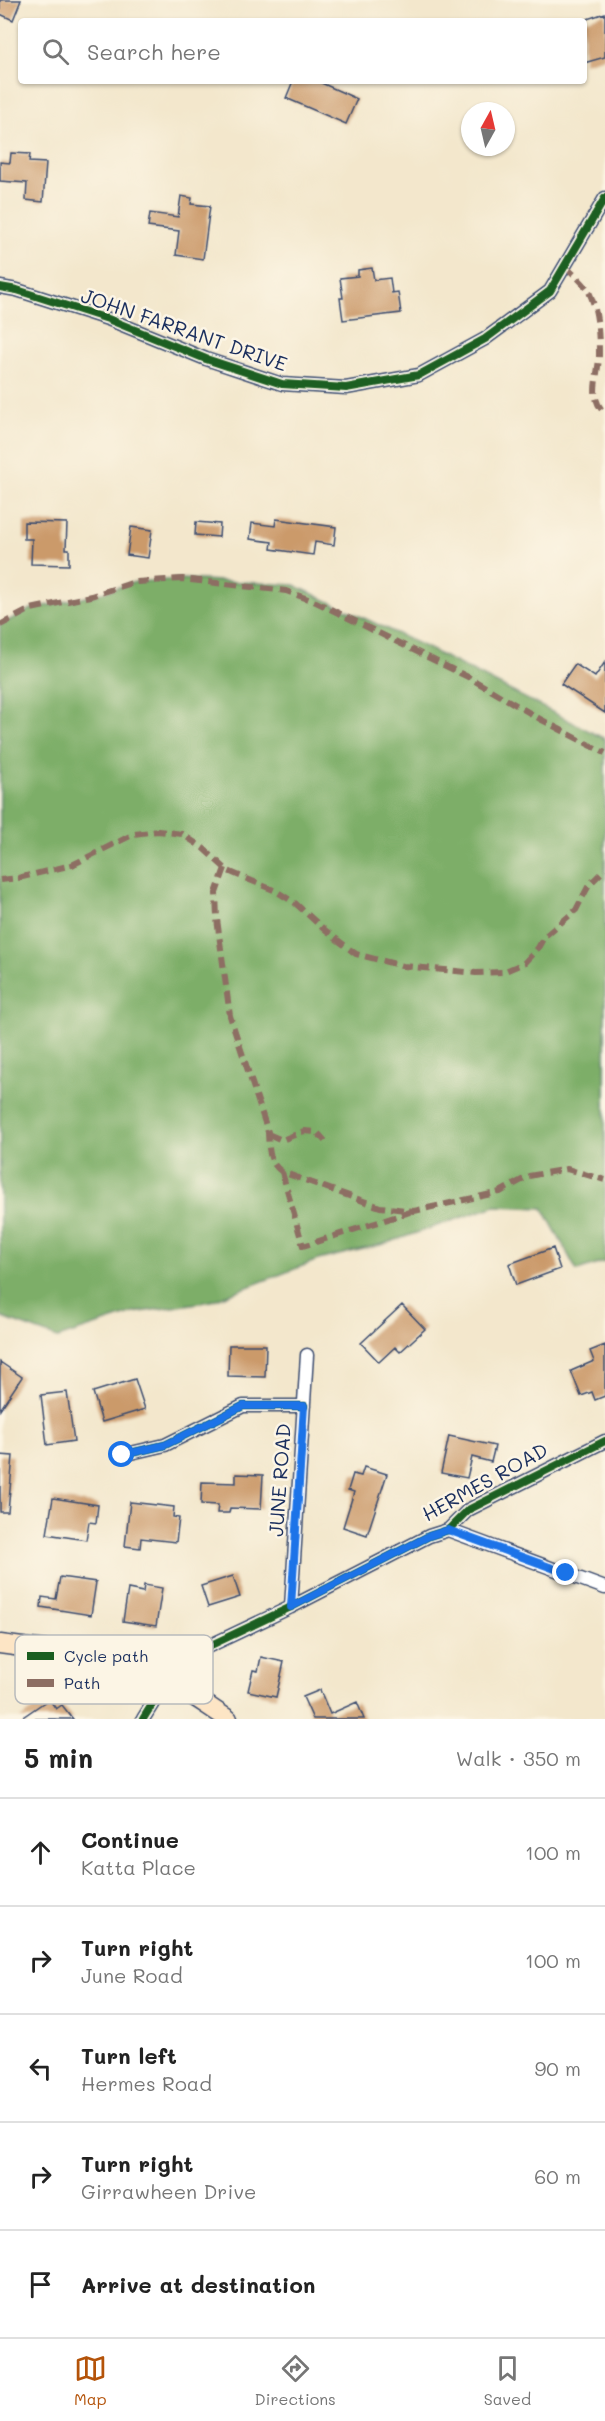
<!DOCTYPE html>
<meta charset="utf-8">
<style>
:root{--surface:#fff;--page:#f6f6f6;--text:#222;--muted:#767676;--line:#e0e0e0;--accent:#b45309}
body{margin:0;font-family:Mali,sans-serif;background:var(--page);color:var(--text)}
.compass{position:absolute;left:461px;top:102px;width:54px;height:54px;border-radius:50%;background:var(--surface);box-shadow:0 2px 4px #0004;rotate:8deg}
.stop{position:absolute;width:18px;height:18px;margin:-14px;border:4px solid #1a73e8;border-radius:50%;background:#fff}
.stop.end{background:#1a73e8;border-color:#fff;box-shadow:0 2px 6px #0008}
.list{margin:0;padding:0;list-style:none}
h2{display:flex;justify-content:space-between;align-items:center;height:78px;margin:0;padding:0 24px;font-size:26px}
h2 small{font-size:20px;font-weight:400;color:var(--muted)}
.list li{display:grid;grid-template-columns:39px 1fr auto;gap:18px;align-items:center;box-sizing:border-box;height:108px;padding:0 24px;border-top:2px solid var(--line)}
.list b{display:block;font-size:22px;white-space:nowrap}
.list p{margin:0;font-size:20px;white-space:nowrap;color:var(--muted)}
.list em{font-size:20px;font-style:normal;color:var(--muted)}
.icon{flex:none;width:33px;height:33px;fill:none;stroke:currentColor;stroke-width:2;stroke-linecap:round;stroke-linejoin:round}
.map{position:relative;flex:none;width:605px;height:1719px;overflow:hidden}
.search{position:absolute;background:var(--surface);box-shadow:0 2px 4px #0004;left:18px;right:18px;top:18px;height:66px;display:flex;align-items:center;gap:15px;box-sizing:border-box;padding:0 21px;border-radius:6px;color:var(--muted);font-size:22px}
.sheet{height:618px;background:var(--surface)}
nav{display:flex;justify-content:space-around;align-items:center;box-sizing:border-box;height:84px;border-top:2px solid var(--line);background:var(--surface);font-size:16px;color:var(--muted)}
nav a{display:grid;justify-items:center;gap:3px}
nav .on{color:var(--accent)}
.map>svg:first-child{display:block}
</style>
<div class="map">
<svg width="605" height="1719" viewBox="0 0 605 1719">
<rect width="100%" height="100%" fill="#fcf5e5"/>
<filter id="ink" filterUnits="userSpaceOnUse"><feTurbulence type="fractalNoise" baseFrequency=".0167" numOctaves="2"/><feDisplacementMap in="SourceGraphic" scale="12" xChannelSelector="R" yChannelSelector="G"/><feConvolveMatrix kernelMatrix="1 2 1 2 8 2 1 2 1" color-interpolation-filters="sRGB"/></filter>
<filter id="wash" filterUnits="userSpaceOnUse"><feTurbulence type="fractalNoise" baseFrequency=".008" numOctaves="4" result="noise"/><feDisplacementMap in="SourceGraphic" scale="24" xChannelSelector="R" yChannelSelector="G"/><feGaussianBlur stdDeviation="1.35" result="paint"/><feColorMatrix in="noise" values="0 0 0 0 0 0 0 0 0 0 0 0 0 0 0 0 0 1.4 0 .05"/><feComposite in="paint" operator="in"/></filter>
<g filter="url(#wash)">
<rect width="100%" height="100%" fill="#f3e7cc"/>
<path fill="#7dae68" stroke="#4c6e63" stroke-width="1.5" d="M182 579 294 585 423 646 605 739V1262L577 1271 543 1208 495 1206 384 1244 318 1260 211 1301 134 1313 58 1338 0 1317V625L31 609 91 596 135 582Z"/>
<g id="blocks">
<path fill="#cb9a6b" d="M0 0H21L13 20 0 14Z
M605 13V57L584 63V20Z
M293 81H317L357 99 346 124 286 98Z
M11 153 30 154 29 162 46 163 43 202 26 200 27 183 0 181V162L10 163Z
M181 196 192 198 191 204 210 206 203 259 176 255 179 231 148 227 150 213 178 217Z
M372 268 374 280 390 278 392 293 398 292 401 313 343 320 340 298H343L340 278 358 276V270Z
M276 519 336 527 334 545 315 542 313 555 271 549 272 542 250 539 252 523 275 526Z
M24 522 67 523 66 549H69V565L31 564 32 539H24Z
M196 522 220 524 219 537 195 535Z
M131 527 152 530 148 558 127 555Z
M605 662V713L561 684 575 664 595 677Z
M553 1248 560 1269 516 1285 509 1264Z
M402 1305 425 1329 400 1352 395 1347 379 1362 361 1343Z
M229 1345H266L265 1377 228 1376Z
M605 1345V1396L595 1400 592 1392 581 1396 571 1371 594 1361 590 1351Z
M0 1362 22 1377 0 1410Z
M135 1379 145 1409 102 1422 93 1392Z
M67 1392 74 1441 47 1445 41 1395Z
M449 1436 495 1446 491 1462 472 1457 467 1478 441 1473Z
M0 1455 13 1456 8 1512H0Z
M364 1467 387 1474 367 1535 343 1527 354 1492 348 1490 353 1474 361 1476Z
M236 1474 263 1475 261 1509 230 1508 229 1513H217L218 1505 201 1504 202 1482 236 1483Z
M53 1498 98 1505 96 1523 89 1522 86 1540 47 1534Z
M130 1502 174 1507 173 1517 179 1518 176 1542 141 1538 140 1548 125 1546Z
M233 1576 240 1597 208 1607 201 1586Z
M60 1577 96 1582 91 1615 41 1607 42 1597 56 1599Z
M144 1585 162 1588 156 1626 123 1621 128 1589 143 1592Z
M261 1657 284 1662 276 1697 248 1691 253 1670 258 1671Z
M320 1690 330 1714 357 1702 364 1719H313L303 1697Z
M49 1699 56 1709 62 1705 73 1719H20Z"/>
</g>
</g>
<g filter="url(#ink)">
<use href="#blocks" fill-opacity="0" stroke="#3b4b6e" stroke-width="1.5"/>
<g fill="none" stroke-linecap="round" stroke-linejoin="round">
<defs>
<path id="street" d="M0 287 17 290 108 319 206 359 282 384 346 388 419 375 485 339 550 291 605 198
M122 1455 165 1445 243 1406H304
M448 1530 605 1588
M291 1607 307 1355
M143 1719 174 1669 188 1656 291 1607 429 1536 448 1530 468 1510 605 1441"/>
<path id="secondary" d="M0 1644C46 1651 96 1653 140 1668 172 1679 200 1701 228 1719"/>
</defs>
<use href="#street" stroke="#3b4b6e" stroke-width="15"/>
<use href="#secondary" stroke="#3b4b6e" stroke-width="21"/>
<use href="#street" stroke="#fff" stroke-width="12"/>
<use href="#secondary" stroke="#fde5c5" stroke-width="18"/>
<path stroke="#8d6e63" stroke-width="6" stroke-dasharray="12 6" stroke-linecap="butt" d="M565 266C572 273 583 282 588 290 598 309 599 334 599 355 599 376 587 397 605 413
M0 625 31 609 91 596 135 582 182 579 286 591 316 602 470 678 540 719 605 753
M225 868 216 893 217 919 230 1016 268 1132C269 1149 268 1162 282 1172L380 1207 414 1211 500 1192 529 1176 567 1169 605 1180
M0 880 18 878 72 865 134 834 158 831 182 834 203 848 228 871 276 891 295 903 326 931 356 954 403 966 476 973 503 972 524 963 538 948 544 937 576 910 589 885 605 869
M268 1134 282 1140 304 1131 317 1132 325 1141
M282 1172 303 1246 410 1212"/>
<defs>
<path id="cycleway" d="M0 287 17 290 108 319 206 359 282 384 346 388 419 375 485 339 550 291 605 198
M122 1455 165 1445 243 1406H304
M143 1719 174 1669 188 1656 291 1607 429 1536 448 1530 468 1510 605 1441"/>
</defs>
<use href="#cycleway" stroke="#fcf5e5" stroke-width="11"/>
<use href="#cycleway" stroke="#1b5e20" stroke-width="8"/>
</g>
</g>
<g fill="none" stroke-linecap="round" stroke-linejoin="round" filter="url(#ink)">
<path stroke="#1a73e8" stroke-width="8" d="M122 1455 165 1445 243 1406H304L291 1607 429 1536 448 1530 566 1573"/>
</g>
<g text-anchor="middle" stroke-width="5" stroke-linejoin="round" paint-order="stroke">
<g font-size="20" fill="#1b2f5e" stroke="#fcf5e5">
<text transform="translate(184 330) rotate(19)" y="7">JOHN FARRANT DRIVE</text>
<text transform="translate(280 1480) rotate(-86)" y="7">JUNE ROAD</text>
<text transform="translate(485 1482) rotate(-29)" y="7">HERMES ROAD</text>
</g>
</g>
<rect x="15" y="1635" width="198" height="69" rx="9" fill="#fcf5e5" stroke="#b8babc" stroke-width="1.5"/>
<rect x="27" y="1652" width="27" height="8" fill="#1b5e20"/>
<rect x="27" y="1679" width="27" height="8" fill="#8d6e63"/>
<g font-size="16" fill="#1b2f5e">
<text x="64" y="1662">Cycle path</text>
<text x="64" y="1689">Path</text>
</g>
</svg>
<svg class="compass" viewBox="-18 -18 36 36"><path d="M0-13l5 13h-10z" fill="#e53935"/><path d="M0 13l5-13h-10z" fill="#767676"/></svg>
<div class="stop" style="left:122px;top:1455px"></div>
<div class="stop end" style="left:566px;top:1573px"></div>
<div class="search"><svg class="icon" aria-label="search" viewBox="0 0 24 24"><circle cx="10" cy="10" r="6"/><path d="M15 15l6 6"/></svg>Search here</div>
</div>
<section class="sheet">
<h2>5 min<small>Walk · 350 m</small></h2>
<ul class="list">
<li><svg class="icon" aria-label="ahead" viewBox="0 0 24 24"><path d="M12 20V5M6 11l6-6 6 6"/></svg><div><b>Continue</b><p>Katta Place</p></div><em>100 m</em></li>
<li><svg class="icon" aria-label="right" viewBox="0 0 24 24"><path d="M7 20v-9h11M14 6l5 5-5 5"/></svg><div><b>Turn right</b><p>June Road</p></div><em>100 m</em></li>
<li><svg class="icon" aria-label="left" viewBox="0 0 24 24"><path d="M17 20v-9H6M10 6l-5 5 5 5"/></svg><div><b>Turn left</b><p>Hermes Road</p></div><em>90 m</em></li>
<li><svg class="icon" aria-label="right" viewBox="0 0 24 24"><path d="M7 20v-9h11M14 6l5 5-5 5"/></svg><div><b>Turn right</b><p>Girrawheen Drive</p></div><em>60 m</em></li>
<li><svg class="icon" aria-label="arrive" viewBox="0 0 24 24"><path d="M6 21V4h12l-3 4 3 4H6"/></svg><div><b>Arrive at destination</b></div></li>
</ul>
</section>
<nav>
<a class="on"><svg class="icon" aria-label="map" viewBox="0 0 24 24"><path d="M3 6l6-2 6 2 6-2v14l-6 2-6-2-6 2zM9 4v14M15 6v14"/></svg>Map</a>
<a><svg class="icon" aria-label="directions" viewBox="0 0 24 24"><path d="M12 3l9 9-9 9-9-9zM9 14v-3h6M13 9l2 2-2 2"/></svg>Directions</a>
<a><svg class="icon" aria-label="saved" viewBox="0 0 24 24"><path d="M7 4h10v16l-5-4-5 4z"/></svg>Saved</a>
</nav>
